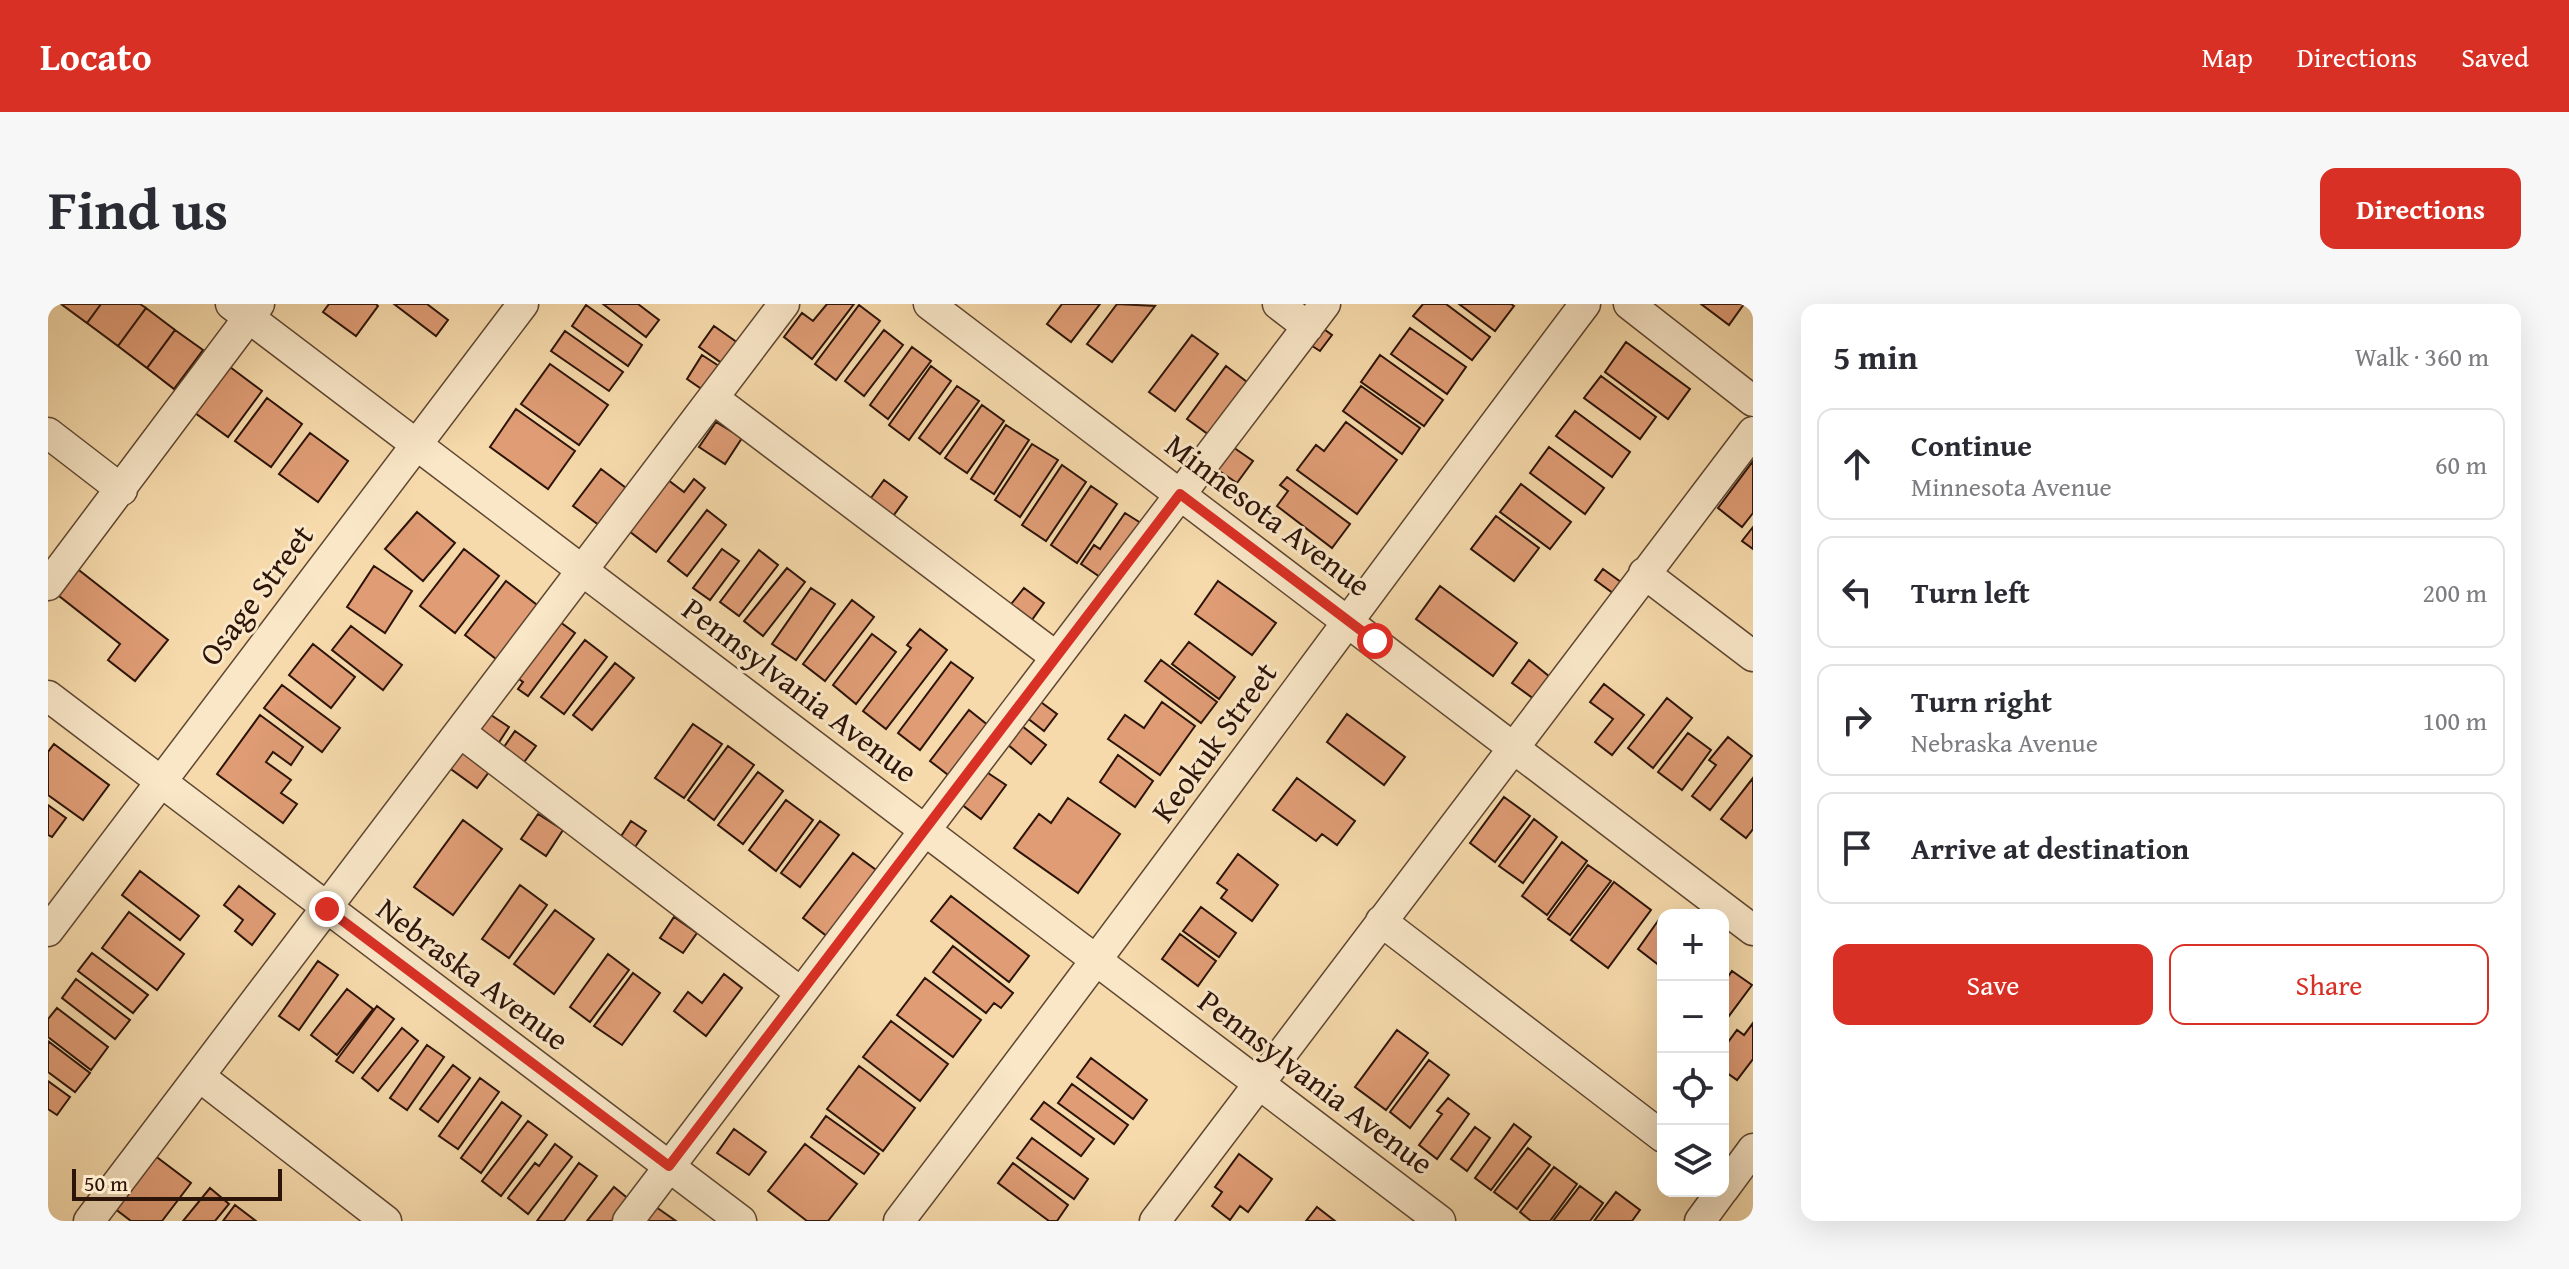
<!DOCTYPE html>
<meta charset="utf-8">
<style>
:root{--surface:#fff;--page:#f7f7f7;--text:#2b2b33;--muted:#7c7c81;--line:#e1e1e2;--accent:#d93025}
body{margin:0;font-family:"Gentium Book Plus",serif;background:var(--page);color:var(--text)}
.controls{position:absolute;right:24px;bottom:24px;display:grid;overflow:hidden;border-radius:16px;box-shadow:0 8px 32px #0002}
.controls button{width:72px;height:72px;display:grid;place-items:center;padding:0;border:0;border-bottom:2px solid var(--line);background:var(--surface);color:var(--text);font:40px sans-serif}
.scale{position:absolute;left:24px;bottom:20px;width:210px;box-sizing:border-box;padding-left:8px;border:4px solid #2d1409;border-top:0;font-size:22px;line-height:28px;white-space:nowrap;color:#2d1409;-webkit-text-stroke:6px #f9e7c8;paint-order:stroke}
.stop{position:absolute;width:24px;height:24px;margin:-18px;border:6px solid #d93025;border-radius:50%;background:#fff}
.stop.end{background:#d93025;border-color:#fff;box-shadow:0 2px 8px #0008}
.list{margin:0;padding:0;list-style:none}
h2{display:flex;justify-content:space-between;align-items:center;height:104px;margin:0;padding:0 32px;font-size:34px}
h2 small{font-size:26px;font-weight:400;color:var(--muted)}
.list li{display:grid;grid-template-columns:52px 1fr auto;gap:24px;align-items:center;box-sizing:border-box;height:112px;margin:0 16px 16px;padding:0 16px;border:2px solid var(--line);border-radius:16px}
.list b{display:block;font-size:30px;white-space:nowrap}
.list p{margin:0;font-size:26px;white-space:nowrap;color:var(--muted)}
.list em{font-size:26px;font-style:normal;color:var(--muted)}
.actions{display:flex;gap:16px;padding:24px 32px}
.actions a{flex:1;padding:18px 0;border:2px solid var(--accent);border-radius:16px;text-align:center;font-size:28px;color:var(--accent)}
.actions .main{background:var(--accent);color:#fff}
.icon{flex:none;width:44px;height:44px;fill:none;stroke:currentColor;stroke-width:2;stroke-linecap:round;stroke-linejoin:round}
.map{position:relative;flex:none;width:1705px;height:917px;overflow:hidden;border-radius:16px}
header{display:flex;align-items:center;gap:48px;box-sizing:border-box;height:112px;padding:0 40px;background:var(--accent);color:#fff}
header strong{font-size:38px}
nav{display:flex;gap:44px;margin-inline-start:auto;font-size:28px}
.intro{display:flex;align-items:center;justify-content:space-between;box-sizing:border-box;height:192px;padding:0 48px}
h1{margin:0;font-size:56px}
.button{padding:20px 36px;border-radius:16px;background:var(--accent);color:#fff;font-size:28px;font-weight:700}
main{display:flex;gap:48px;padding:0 48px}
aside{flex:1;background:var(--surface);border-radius:16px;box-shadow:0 8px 32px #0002}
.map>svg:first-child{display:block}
</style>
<header>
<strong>Locato</strong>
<nav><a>Map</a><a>Directions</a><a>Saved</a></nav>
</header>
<div class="intro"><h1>Find us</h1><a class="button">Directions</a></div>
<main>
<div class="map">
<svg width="1705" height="917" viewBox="0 0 1705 917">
<rect width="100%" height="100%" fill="#f6daab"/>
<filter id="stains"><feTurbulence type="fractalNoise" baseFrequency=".0025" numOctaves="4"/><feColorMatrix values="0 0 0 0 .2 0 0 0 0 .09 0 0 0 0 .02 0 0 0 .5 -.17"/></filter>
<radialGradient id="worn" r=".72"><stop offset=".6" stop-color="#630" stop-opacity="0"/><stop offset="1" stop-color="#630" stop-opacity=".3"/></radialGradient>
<path fill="#df9c75" stroke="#2d1409" stroke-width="2" d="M13 0H53L39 19Z
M53 0H92L98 4 70 42 39 19Z
M281 0H328L330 2 308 32 275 8Z
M346 0H379L400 16 388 32Z
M555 0H590L611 16 598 33Z
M779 0H806L764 55 736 33 754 9 765 17Z
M1014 0H1052L1023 38 999 20Z
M1069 0 1107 2 1064 58 1039 40Z
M1375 0H1398L1442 33 1424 56 1365 12Z
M1411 0H1463L1466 2 1447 27Z
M1653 0H1696L1681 21Z
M538 1 594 41 580 62 524 22Z
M811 1 832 17 788 76 767 60Z
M98 4 127 26 99 64 70 42Z
M666 22 690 39 675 60 651 43Z
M1273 23 1284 31 1272 47 1261 40Z
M1362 24 1418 63 1399 90 1343 50Z
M127 26 155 46 126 85 99 64Z
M836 26 855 41 816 92 797 77Z
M517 27 575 68 561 87 503 47Z
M1144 31 1170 50 1127 107 1101 88Z
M1578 38 1642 85 1620 115 1557 68Z
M864 43 883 57 840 115 822 101Z
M654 51 674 64 658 88 639 75Z
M1332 51 1395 96 1376 122 1313 78Z
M178 60 214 87 180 133 143 106Z
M502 60 560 101 531 141 473 100Z
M883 62 903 77 861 136 841 121Z
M1178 62 1203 81 1164 133 1139 115Z
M1553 72 1608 113 1592 135 1536 94Z
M909 82 931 97 892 150 871 134Z
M1313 82 1372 124 1354 150 1295 107Z
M219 94 254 120 223 163 187 137Z
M934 101 956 117 919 169 897 154Z
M468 105 527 147 500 185 442 143Z
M1527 107 1582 148 1564 173 1508 132Z
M668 118 694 134 677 160 651 143Z
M1298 118 1349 156 1309 210 1249 166 1268 141 1276 147Z
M958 121 981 136 946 190 923 175Z
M262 129 300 157 270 198 231 170Z
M984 140 1010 156 972 213 947 196Z
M1182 141 1205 157 1189 179 1167 164Z
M1501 143 1556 184 1537 210 1482 169Z
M1705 157V209L1694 223 1670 204Z
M1014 161 1038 178 998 237 974 221Z
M553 165 582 187 555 224 525 202Z
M1239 173 1302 220 1284 244 1229 202 1240 187 1232 181Z
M646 175 657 184 608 248 581 227 620 176 636 188Z
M836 176 859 193 843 215 820 198Z
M1473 180 1523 218 1502 245 1452 208Z
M1043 182 1069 200 1029 259 1003 241Z
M659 206 678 221 639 272 620 257Z
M369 208 407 239 375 277 337 245Z
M1077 209 1096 221 1058 277 1033 260 1046 241 1052 245Z
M1448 212 1491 244 1466 277 1423 245Z
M1705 223V245L1694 237Z
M416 245 451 272 407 329 372 302Z
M674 245 691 257 662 296 645 284Z
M711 246 730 261 691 312 672 298Z
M326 262 364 287 337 329 299 303Z
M27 263 120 336 87 377 60 356 72 340 6 288Z
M739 264 757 278 715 332 696 317Z
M1555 265 1577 281 1569 292 1547 276Z
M458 277 493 304 452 358 417 331Z
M1170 277 1228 319 1204 351 1147 310Z
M1392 282 1469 339 1445 372 1368 315Z
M763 284 787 300 748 356 724 340Z
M976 284 996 299 981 320 960 304Z
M804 296 826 313 777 377 755 360Z
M508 315 527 329 480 392 470 385 475 378 465 371Z
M303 322 354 361 335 386 284 346Z
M872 325 899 346 838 425 815 407 863 344 859 341Z
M824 330 848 348 808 400 785 381Z
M537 336 559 353 516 410 493 393Z
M1141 338 1187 373 1171 395 1124 360Z
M265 340 307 373 283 404 241 371Z
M1113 356 1169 398 1153 419 1097 377Z
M1481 356 1502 373 1486 395 1464 379Z
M903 358 925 374 872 446 850 429Z
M567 359 586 374 544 426 525 411Z
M1556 380 1596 411 1564 451 1547 438 1565 415 1542 398Z
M234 381 292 424 274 448 216 404Z
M1619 394 1644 414 1605 464 1580 444Z
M990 396 1009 410 996 427 978 413Z
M1114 398 1147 422 1112 471 1060 435 1077 411 1096 424Z
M921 406 946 426 908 477 882 457Z
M440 409 461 423 446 446 425 432Z
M1299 410 1357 453 1336 481 1279 438Z
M212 411 255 443 243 461 225 448 218 458 243 476 233 489 249 500 235 519 169 470Z
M645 420 674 440 636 494 607 474Z
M974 422 998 441 983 460 959 440Z
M467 427 488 442 471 465 451 450Z
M1640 429 1663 446 1634 486 1610 468Z
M1680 433 1704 452 1662 506 1644 492 1668 461 1661 456Z
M6 440 61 481 35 516 0 491V448Z
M680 442 706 461 666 516 640 496Z
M412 447 441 468 429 484 400 463Z
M1070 451 1105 477 1087 503 1052 478Z
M937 467 958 481 933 515 913 500Z
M710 468 735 487 695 540 670 521Z
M1249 474 1307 517 1289 541 1274 530 1268 537 1225 506Z
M1705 474V525L1698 534 1673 515Z
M1456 493 1482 512 1447 558 1422 539Z
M1020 494 1072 530 1030 589 966 544 991 510 1003 519Z
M738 496 765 516 728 567 701 546Z
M0 501 18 514 4 533 0 531Z
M490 510 515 526 498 552 473 535Z
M1486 515 1509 533 1475 579 1451 562Z
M415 516 454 545 405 611 366 583Z
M583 517 598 527 585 546 570 537Z
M772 517 791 531 752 583 733 569Z
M1514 538 1539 557 1499 611 1474 592Z
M805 549 835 571 784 636 755 614Z
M1190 550 1230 581 1204 617 1173 594 1179 586 1169 579Z
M1540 561 1563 577 1522 631 1500 615Z
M92 567 151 612 132 636 74 591Z
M1566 578 1603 606 1560 664 1523 636Z
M472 581 499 601 461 654 434 635Z
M191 582 227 610 204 641 187 627 195 616 176 601Z
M903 592 981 652 961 678 883 617Z
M1153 603 1188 629 1171 653 1135 627Z
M507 606 546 635 506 690 466 660Z
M81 608 136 650 109 686 54 644Z
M626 613 649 629 635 649 612 634Z
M1612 614 1615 616V658L1612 662 1590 645Z
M1132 630 1168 657 1150 682 1114 655Z
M905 642 965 689 953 704 946 699 938 709 885 668Z
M44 649 100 691 85 709 30 667Z
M560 650 581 666 542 718 522 703Z
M270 657 290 671 251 726 231 712Z
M1684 667 1704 681 1675 720V680Z
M585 669 612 689 574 741 546 722Z
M676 670 694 684 658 732 626 707 640 688 654 699Z
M877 674 933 716 905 753 849 711Z
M28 675 82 716 67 735 14 694Z
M299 685 325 705 289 751 263 731Z
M329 702 346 715 305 769 288 757Z
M9 704 60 743 43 766 0 733V715Z
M843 717 900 760 872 797 815 753Z
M1705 719V755L1689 776 1675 766V745L1689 726 1696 731Z
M354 724 370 737 330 787 314 774Z
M1349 726 1380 749 1338 806 1307 783Z
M0 737 42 769 27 788 0 768Z
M379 741 396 753 359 806 342 794Z
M1043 754 1099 796 1085 815 1029 773Z
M1381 756 1401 771 1362 824 1342 808Z
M405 761 422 774 390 818 372 805Z
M811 762 867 804 835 847 779 805Z
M432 774 451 788 410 845 391 832Z
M0 777 22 793 9 811 0 805Z
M1024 780 1080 821 1066 840 1010 799Z
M1400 794 1421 810 1389 855 1371 841 1394 810 1389 807Z
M454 798 473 812 433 869 413 854Z
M996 798 1046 835 1033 852 983 815Z
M778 812 831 850 816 870 763 833Z
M480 817 499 831 453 892 434 877Z
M1466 820 1483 833 1443 886 1427 874Z
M1427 823 1442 834 1419 867 1403 855Z
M686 825 718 848 701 871 669 849Z
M984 834 1040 875 1026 895 969 854Z
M507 840 524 853 480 910 460 894 487 859 491 862Z
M757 840 809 880 780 917H759L720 887Z
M1480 844 1502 861 1469 905 1446 888Z
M1191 850 1224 875 1200 908 1192 902 1182 916 1164 902 1174 888 1167 883Z
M106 851 143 879 114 917H83L66 904Z
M531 859 549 872 516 917H489Z
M965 859 1020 901 1009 917H1001L950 879Z
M1506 863 1529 880 1502 917H1483L1472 908Z
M1532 882 1555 899 1542 917H1505Z
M566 883 583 897 567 917H539Z
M162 884 181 900 167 917H135Z
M1568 888 1592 906 1584 917H1546Z
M187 901 208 917H175Z
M608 903 628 917H598Z
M1269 903 1287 917H1258Z"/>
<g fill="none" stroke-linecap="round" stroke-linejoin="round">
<defs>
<path id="minor" d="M183 0 1392 917
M881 0 1705 626
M1230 0 1260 23
M1581 0 1705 97
M665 94 1008 353
M0 129 74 186
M1596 269 1705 352
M0 281 211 0
M0 392 693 917
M412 428 753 689
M1333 617 1615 833
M0 627 475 0
M151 772 338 917
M1675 886 1705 845
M41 917 736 0
M580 917 1277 0
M851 917C1083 614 1307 305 1537 0
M1107 917 1705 128
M1652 917 1674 887"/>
</defs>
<use href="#minor" stroke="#5f4632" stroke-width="33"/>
<use href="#minor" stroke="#f9e7c8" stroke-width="30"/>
</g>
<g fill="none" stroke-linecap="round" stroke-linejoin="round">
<path stroke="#d93025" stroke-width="10" d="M279 605 621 862 1132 190 1327 337"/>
</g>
<g text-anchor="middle" stroke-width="6" stroke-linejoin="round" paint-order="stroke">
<g font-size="32" fill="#2d1409" stroke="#f9e7c8">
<text transform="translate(1220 211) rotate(37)" y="11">Minnesota Avenue</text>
<text transform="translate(208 291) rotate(-53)" y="11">Osage Street</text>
<text transform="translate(752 386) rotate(37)" y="11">Pennsylvania Avenue</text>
<text transform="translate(1166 438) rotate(-54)" y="11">Keokuk Street</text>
<text transform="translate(425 670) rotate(37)" y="11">Nebraska Avenue</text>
<text transform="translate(1268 778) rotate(37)" y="11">Pennsylvania Avenue</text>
</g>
</g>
<rect width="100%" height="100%" filter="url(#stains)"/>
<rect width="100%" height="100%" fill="url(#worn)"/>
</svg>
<div class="controls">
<button>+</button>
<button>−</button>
<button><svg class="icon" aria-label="locate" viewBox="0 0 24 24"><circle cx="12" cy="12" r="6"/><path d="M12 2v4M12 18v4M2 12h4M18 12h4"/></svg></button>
<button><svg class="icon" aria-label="layers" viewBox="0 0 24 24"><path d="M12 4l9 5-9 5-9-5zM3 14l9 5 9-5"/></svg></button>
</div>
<div class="scale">50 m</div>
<div class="stop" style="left:1327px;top:337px"></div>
<div class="stop end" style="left:279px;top:605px"></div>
</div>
<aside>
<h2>5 min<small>Walk · 360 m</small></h2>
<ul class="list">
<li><svg class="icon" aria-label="ahead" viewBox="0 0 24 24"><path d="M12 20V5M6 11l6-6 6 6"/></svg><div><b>Continue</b><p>Minnesota Avenue</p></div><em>60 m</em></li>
<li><svg class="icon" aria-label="left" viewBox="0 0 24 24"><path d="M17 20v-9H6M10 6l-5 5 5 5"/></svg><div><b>Turn left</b></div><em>200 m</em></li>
<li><svg class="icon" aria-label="right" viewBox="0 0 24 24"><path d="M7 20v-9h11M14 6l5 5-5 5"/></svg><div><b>Turn right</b><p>Nebraska Avenue</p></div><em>100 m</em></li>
<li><svg class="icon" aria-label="arrive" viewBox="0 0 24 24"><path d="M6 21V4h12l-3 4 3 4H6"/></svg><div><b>Arrive at destination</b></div></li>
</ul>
<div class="actions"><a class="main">Save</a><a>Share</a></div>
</aside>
</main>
